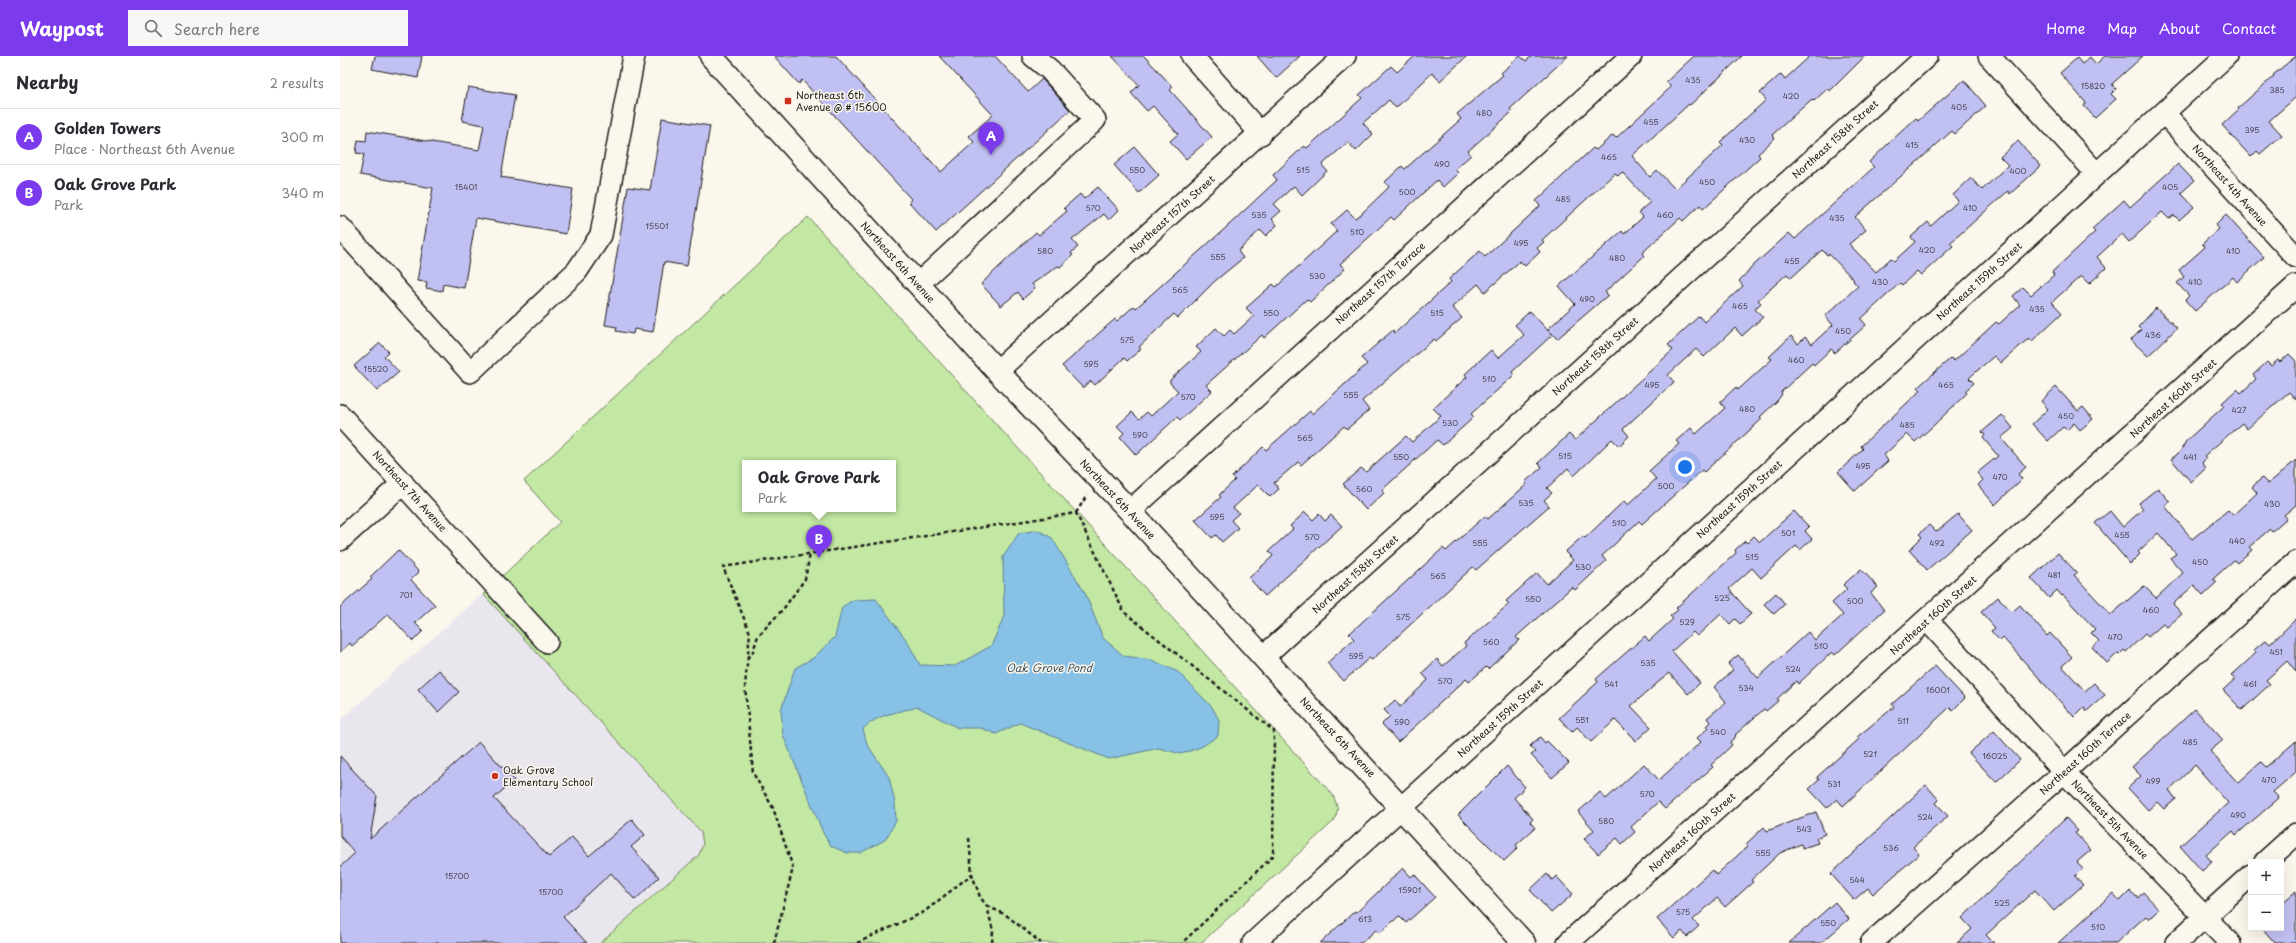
<!DOCTYPE html>
<meta charset="utf-8">
<style>
:root{--surface:#fff;--page:#f7f7f7;--text:#2b2b33;--muted:#7c7c81;--line:#e1e1e2;--accent:#7c3aed}
body{margin:0;font-family:"Playpen Sans",sans-serif;background:var(--page);color:var(--text)}
.controls{position:absolute;right:12px;bottom:12px;display:grid;overflow:hidden;border-radius:0px;box-shadow:0 4px 16px #0002}
.controls button{width:36px;height:36px;display:grid;place-items:center;padding:0;border:0;border-bottom:1px solid var(--line);background:var(--surface);color:var(--text);font:20px sans-serif}
.you{position:absolute;left:1345px;top:411px;width:14px;height:14px;margin:-10px;border:3px solid #fff;border-radius:50%;background:#1a73e8;box-shadow:0 0 0 6px #1a73e833}
.badge{display:grid;place-items:center;width:26px;height:26px;border-radius:50%;background:var(--accent);color:#fff;font-size:13px;font-weight:700}
.pin{position:absolute;translate:-50% -33px;filter:drop-shadow(0 1px 2px #0008)}
.pin::after{content:'';position:absolute;top:21px;width:14px;height:12px;background:inherit;clip-path:polygon(0 0,100% 0,50% 100%)}
.popup{position:absolute;left:402px;top:404px;width:154px;height:52px;box-sizing:border-box;display:grid;place-content:center;border-radius:0px;background:var(--surface);filter:drop-shadow(0 1px 3px #0005);font-size:13px;white-space:nowrap;color:var(--muted)}
.popup b{font-size:15px;color:var(--text)}
.popup::after{content:'';position:absolute;left:50%;top:100%;margin-left:-8px;border:8px solid transparent;border-top-color:var(--surface)}
.list{margin:0;padding:0;list-style:none}
h2{display:flex;justify-content:space-between;align-items:center;height:52px;margin:0;padding:0 16px;font-size:17px}
h2 small{font-size:13px;font-weight:400;color:var(--muted)}
.list li{display:grid;grid-template-columns:26px 1fr auto;gap:12px;align-items:center;box-sizing:border-box;height:56px;padding:0 16px;border-top:1px solid var(--line)}
.list b{display:block;font-size:15px;white-space:nowrap}
.list p{margin:0;font-size:13px;white-space:nowrap;color:var(--muted)}
.list em{font-size:13px;font-style:normal;color:var(--muted)}
.icon{flex:none;width:22px;height:22px;fill:none;stroke:currentColor;stroke-width:2;stroke-linecap:round;stroke-linejoin:round}
.map{position:relative;flex:none;width:1956px;height:887px;overflow:hidden}
header{display:flex;align-items:center;gap:24px;box-sizing:border-box;height:56px;padding:0 20px;background:var(--accent);color:#fff}
header strong{font-size:19px}
nav{display:flex;gap:22px;margin-inline-start:auto;font-size:14px}
.search{width:280px;height:36px;background:var(--page);display:flex;align-items:center;gap:10px;box-sizing:border-box;padding:0 14px;border-radius:0px;color:var(--muted);font-size:15px}
main{display:flex}
aside{flex:1;background:var(--surface)}
.map>svg:first-child{display:block}
</style>
<header>
<strong>Waypost</strong>
<div class="search"><svg class="icon" aria-label="search" viewBox="0 0 24 24"><circle cx="10" cy="10" r="6"/><path d="M15 15l6 6"/></svg>Search here</div>
<nav><a>Home</a><a>Map</a><a>About</a><a>Contact</a></nav>
</header>
<main>
<aside>
<h2>Nearby<small>2 results</small></h2>
<ul class="list">
<li><span class="badge">A</span><div><b>Golden Towers</b><p>Place · Northeast 6th Avenue</p></div><em>300 m</em></li>
<li><span class="badge">B</span><div><b>Oak Grove Park</b><p>Park</p></div><em>340 m</em></li>
</ul>
</aside>
<div class="map">
<svg width="1956" height="887" viewBox="0 0 1956 887">
<rect width="100%" height="100%" fill="#fbf7ec"/>
<filter id="ink" filterUnits="userSpaceOnUse"><feTurbulence type="fractalNoise" baseFrequency=".025" numOctaves="2"/><feDisplacementMap in="SourceGraphic" scale="8" xChannelSelector="R" yChannelSelector="G"/><feConvolveMatrix kernelMatrix="1 2 1 2 8 2 1 2 1" color-interpolation-filters="sRGB"/></filter>
<g filter="url(#ink)">
<path fill="#eae6ee" d="M143 538 361 776 363 788 359 799 260 887H0V664Z"/>
<path fill="#c3e8a3" stroke="#708260" fill-rule="evenodd" d="M468 161 993 739 998 753 994 765 861 887H260L359 799 363 788 361 776 143 538 220 466 184 425ZM405 407H553V453H405Z"/>
<path fill="#87c1e6" stroke="#5c7f95" d="M698 474 712 482 745 537 763 582 784 600 812 604 838 616 872 651 879 664 878 680 861 691 841 698 819 692 769 703 680 667 656 678 641 672H618L578 651C559 656 537 658 523 673L527 688 549 721 555 747 556 765 545 784 520 797H507L491 790 484 779 443 679 441 654 455 612 473 602 495 581 502 551 513 544 536 543 567 585 580 609 615 610 651 590 664 561 663 501 679 477Z"/>
<path fill="#c1c0f2" stroke="#1c1c1c" d="M35 0H82L78 22 32 13Z
M434 0H496L601 116 634 86 629 80 653 59 599 0H655L688 36 702 23 730 54 596 176 569 146 571 143 462 24 459 28Z
M772 0H804L833 31 830 34 872 81 846 103 830 85 838 78 813 50 807 55 791 37 799 29Z
M917 0H960L936 22Z
M1075 0H1127L1100 25 1092 17 1056 52 1049 44 1023 67 1033 78 1016 95 1008 86 982 109 987 115 962 139 954 130 934 148 941 155 932 163 937 169 926 180 920 174 898 195 903 202 875 225 838 262 834 258 799 291 801 293 787 305 784 302 755 329 751 325 743 332 722 310 775 263 777 265 794 250 796 252 890 168 937 124 933 119 964 90 967 92 1022 42 1019 39 1051 10 1057 16Z
M1180 0 1186 5 1192 0H1228L1170 53 1172 56 1128 95 1131 99 1115 113 1118 117 1103 131 1097 124 1054 164 1051 161 1000 208 1005 213 970 246 967 243 924 282 922 279 866 329 872 335 840 364 837 361 796 399 780 381 784 377 777 370 792 356 799 363 807 356 811 360 838 335 830 327V324L861 296 856 291 876 272 884 280 890 274 894 278 914 260 906 252 933 228 936 231 997 175 991 168 1007 154 1015 162 1021 158 1049 131 1045 126 1062 110 1065 113 1121 63 1117 58 1163 19 1161 17Z
M1354 0H1402L1350 49 1349 48 1292 100 1310 121 1317 114 1335 133 1383 89 1380 86 1426 44 1420 37 1441 18 1445 23 1470 0H1525L1490 35 1487 33 1474 45 1472 43 1432 79 1435 82 1418 98 1420 101 1363 153 1360 149 1343 165 1340 162 1302 197 1304 200 1265 236 1268 239 1217 283 1208 273 1235 248 1219 230 1282 175 1284 178 1303 161 1299 156 1310 146 1282 116 1278 120 1275 117 1202 184 1204 186 1197 192 1200 196 1185 210 1180 205 1145 236 1138 228 1117 247 1112 251 1122 262 1096 285 1094 283 1022 345 1029 354 1007 373 1004 370 961 409 958 406 934 427 939 433 930 441 918 429 893 452 899 457 891 464 898 472 882 486 876 479 872 482 855 464 881 441 879 439 895 424 892 421 923 391 926 394 970 355 972 358 1027 308 1021 302 1053 274 1055 277 1111 226 1109 223 1140 195 1145 201 1200 150 1196 145 1253 92 1256 94 1273 79 1276 82 1331 31 1326 26Z
M1765 0H1803L1772 28 1776 33 1771 38 1776 43 1755 62 1744 50 1746 47 1720 17 1737 2 1742 8 1750 1 1756 8Z
M1956 0V41L1929 65 1942 79 1920 98 1917 95 1911 101 1882 69 1899 53 1898 52 1934 20 1933 19Z
M1624 24 1646 50 1615 78 1612 75 1515 161 1526 174 1509 188 1536 216 1551 202 1554 205 1575 186 1571 181 1588 166 1591 170 1618 145 1613 139 1631 122 1642 134 1668 109 1660 101 1678 85 1701 110 1670 138 1668 135 1610 187 1613 190 1581 219 1577 215 1562 229 1560 227 1521 263 1526 269 1495 297 1491 293 1474 309 1472 307 1441 336 1442 338 1437 345 1420 361 1422 363 1398 385 1364 416 1362 414 1302 468 1299 465 1262 500 1266 505 1235 534 1232 531 1176 581 1179 584 1148 613 1146 611 1129 626 1126 623 1058 686 1042 668 1050 660 1044 654 1055 644 1060 651 1088 624 1082 617 1097 603 1103 610 1126 590 1124 587 1169 548 1166 545 1197 517 1207 528 1233 504 1225 496 1243 480 1245 482 1284 445 1288 449 1316 423 1309 415 1339 388 1336 385 1351 372 1356 378 1385 352 1380 346 1396 331 1398 334 1432 303 1429 301 1451 280 1458 288 1465 281 1472 288 1493 269 1485 260 1518 230 1513 225 1514 224 1489 198 1487 199 1482 194 1451 222 1447 218 1418 244 1421 247 1415 253 1423 261 1402 280 1395 272 1364 301 1356 293 1328 319 1334 326 1283 373 1289 380 1279 390 1272 383 1234 420 1228 412 1207 432 1212 437 1204 444 1209 450 1136 514 1133 511 1032 604 1029 602 1004 625 987 607 1014 583 1009 578 1103 492 1106 495 1145 460 1148 463 1187 428 1185 426 1202 411 1198 407 1229 378 1235 384 1333 294 1328 289 1359 260 1364 266 1403 230 1399 225 1414 209 1449 177 1455 183 1534 111 1529 106 1550 86 1576 62 1578 65Z
M128 31 175 39 161 121 233 133 226 178 136 162 124 232 103 228 102 235 86 232 87 226 77 225 93 132 20 119 24 98 16 97 18 84 26 85 27 75 139 94 144 69 122 65Z
M322 62 370 70 347 210 324 206 313 276 294 273 293 278 276 275 277 271 265 269 288 131 310 134Z
M795 91 819 119 799 137 774 109Z
M1838 108 1854 125 1841 137 1854 151 1839 164 1834 159 1829 163 1822 156 1789 186 1782 178 1757 201 1766 212 1749 228 1741 220 1712 246 1722 257 1692 285 1689 282 1661 307 1654 300 1629 322 1634 327 1625 335 1627 337 1593 370 1575 386 1567 378 1544 399 1548 405 1515 435 1498 416 1523 393 1521 390 1581 334 1578 331 1611 302 1614 305 1656 266 1659 268 1680 249 1673 240 1683 231 1691 239 1714 219 1712 216 1755 176 1752 173 1784 144 1790 151Z
M758 131 779 154 769 164 764 158 732 184 738 191 731 197 733 199 720 211 718 210 692 228 695 232 683 243 678 236 661 250 641 228 696 176 699 179 727 155 724 152 740 138 744 143Z
M1886 159 1924 201 1897 226 1893 221 1855 255 1845 244 1849 240 1837 227 1844 221 1839 214 1865 191 1862 188 1879 173 1876 169Z
M1816 252 1837 272 1808 300 1791 284 1801 274 1798 271Z
M1190 255 1212 279 1172 316 1174 319 1131 358 1134 361 1103 389 1097 384 1042 434 1044 437 1026 454 1003 428 1021 412 1026 416 1066 380 1072 386 1101 360 1093 352 1127 321 1125 318 1151 294 1158 302 1184 279 1175 269Z
M40 287 49 296 44 300 59 316 37 335 14 310Z
M1949 298 1956 305V344L1949 336 1907 373 1902 367 1864 400 1866 402 1862 407 1866 412 1851 426 1831 403 1840 396 1846 385 1884 350 1882 347 1897 333 1901 337 1916 323 1913 319 1927 306 1931 310 1938 304 1940 306Z
M1716 331 1738 355 1743 351 1753 363 1740 374 1734 367 1727 374 1723 371 1708 385 1692 368 1708 353 1701 345Z
M1662 359 1673 372 1661 382 1686 411 1678 418 1682 423 1655 449 1638 429 1643 424 1637 417 1658 400 1643 382 1645 379 1642 376Z
M1956 404V449L1944 459 1947 462 1932 475 1930 473 1909 491 1912 494 1897 507 1894 504 1873 523 1877 526 1863 539 1854 529 1833 548 1842 558 1827 571 1823 568 1808 581 1805 578 1786 596 1784 594 1780 598 1778 597 1767 607 1752 591 1759 585 1751 577 1755 573 1723 539 1722 540 1717 534 1709 542 1691 522 1718 497 1737 517 1734 519 1771 559 1804 530 1816 542 1843 517 1830 502 1836 498 1818 477 1798 496 1800 498 1790 508 1755 467 1770 455 1783 471 1803 453 1799 447 1818 432 1830 446 1825 450 1852 483 1888 454 1893 459 1917 437 1912 431 1922 422 1928 428Z
M1454 455 1469 471 1465 475 1472 483 1460 494 1456 490 1421 522 1412 512 1389 533 1411 558 1400 568 1395 563 1390 568 1381 558 1357 580 1353 576 1332 595 1360 627 1348 638 1329 617 1291 650 1311 671 1296 685 1275 664 1251 686 1237 671 1232 676 1219 662 1258 626 1256 623 1305 580 1309 585 1333 563 1330 560 1338 554 1336 552 1396 497 1395 494 1405 485 1407 487 1414 480 1420 486Z
M965 456 973 464 979 458 985 465 991 459 1002 470 925 540 909 522 933 500 929 495 953 473 950 470Z
M1618 458 1632 474 1587 514 1569 494 1582 481 1579 478 1589 469 1596 476Z
M58 494 79 516 71 524 95 549 75 567 83 575 73 585 48 558 12 590 10 587 0 596V551L32 523 30 521Z
M1521 513 1538 531 1531 537 1544 554 1495 599 1492 596 1458 628 1456 625 1437 643 1438 645 1426 655 1424 653 1395 679 1396 680 1390 686 1392 689 1371 709 1373 711 1325 753 1318 746 1291 771 1295 776 1282 788 1277 782 1258 798 1244 783 1254 774 1238 756 1260 736 1266 743 1304 708 1319 724 1361 686 1357 682 1368 672 1366 670 1370 666 1367 662 1386 646 1374 631 1393 614 1388 608 1398 599 1418 622 1468 576 1475 584 1503 559 1492 547 1507 533 1503 529Z
M1436 537 1445 548 1434 558 1424 548Z
M1658 541 1672 556 1680 549 1707 580 1710 577 1732 601 1722 610 1745 635 1754 627 1765 639 1747 655 1744 651 1734 661 1663 582 1660 585 1651 575 1655 572 1641 556Z
M1956 563V615L1947 605 1926 624 1930 628 1902 654 1883 634 1895 623 1891 620 1916 597 1914 594 1926 584 1930 588Z
M1595 610 1625 642 1613 654 1610 651 1503 750 1497 743 1487 752 1469 733 1479 724 1477 721 1519 683 1517 681 1554 651 1552 648Z
M99 614 119 636 98 656 78 633Z
M1855 653 1883 684 1870 695 1898 727 1921 706 1926 711 1956 685V716L1933 736 1939 742 1896 779 1893 775 1866 799 1872 806 1862 815 1840 790 1888 747 1855 709 1829 734 1836 743 1824 753 1817 746 1808 754 1788 732 1801 720 1792 711Z
M1654 675 1680 704 1656 726 1629 697Z
M1200 681 1205 687 1207 685 1229 707 1212 722 1191 699 1195 696 1190 690Z
M139 686 174 724 154 742 209 801 232 781 249 800 292 763 305 779 291 791 319 821 295 844 271 817 223 861 247 887H0V811L15 797 0 780V700L37 740 30 783Z
M1167 710 1185 731 1174 742 1193 763 1190 766 1195 772 1176 789 1178 792 1164 805 1118 759Z
M1586 729 1599 744 1596 747 1608 760 1573 791 1579 798 1533 838 1528 832 1514 844 1491 818Z
M1476 756 1485 778 1476 782 1478 787 1463 792 1461 788 1440 797 1411 824 1413 826 1385 851 1377 842 1353 864 1359 870 1347 881 1342 875 1334 882 1317 863 1372 814 1376 819 1408 790 1406 788 1424 771 1427 775Z
M1726 762 1738 775 1735 777 1751 794 1737 806 1743 812 1735 820 1743 829 1714 855 1695 834 1646 879 1654 887H1617L1632 873 1622 862Z
M1063 812 1071 821 1074 818 1095 841 1066 867 1059 860 1040 877 1036 874 1021 887H980L1015 855 1017 856Z
M1207 818 1212 824 1216 820 1233 838 1211 857 1190 834Z
M1790 835 1798 842 1803 836 1819 853 1809 863 1806 860 1776 887H1718L1773 837 1780 845Z
M1956 835V887H1935L1922 872H1941V848Z
M1495 846 1509 863 1481 887H1449Z"/>
<g fill="none" stroke-linecap="round" stroke-linejoin="round">
<defs>
<path id="minor" d="M852 0 921 78
M1649 0 1756 117
M1824 57 1956 201
M0 171 130 316 237 215 261 179 294 0
M578 228 755 64 710 14 693 0
M657 315 1005 0
M0 359 207 586
M790 455 1291 0
M0 484 63 427
M1588 565 1724 716 1890 887
M924 600 1587 0
M1925 806 1956 778
M913 887 1886 0
M1228 887 1956 230
M1531 887 1724 716 1956 506
M1836 887 1911 819"/>
<path id="major" d="M371 0 657 315 790 455 1184 887"/>
</defs>
<use href="#minor" stroke="#1c1c1c" stroke-width="24"/>
<use href="#major" stroke="#1c1c1c" stroke-width="25"/>
<path stroke="#1c1c1c" stroke-width="2.5" stroke-dasharray="4 3" stroke-linecap="butt" d="M736 457 747 439
M407 602 412 598 418 580 444 552 465 523 470 498
M629 782 632 818 640 841 647 850 653 875 652 887
M647 850 666 859 701 887
M434 887 453 812 433 752 413 717 405 630 410 577 383 511 736 457 784 556 934 675 933 800 842 887
M517 887 584 856 632 818"/>
<use href="#minor" stroke="#fbf7ec" stroke-width="21"/>
<use href="#major" stroke="#fbf7ec" stroke-width="22"/>
</g>
</g>
<g fill="#c8321e" stroke="#fbf7ec" stroke-width="1.5">
<rect x="444" y="41" width="8" height="8" rx="2"/>
<circle cx="155" cy="720" r="4"/>
</g>
<g text-anchor="middle" stroke-width="3" stroke-linejoin="round" paint-order="stroke">
<g font-size="8" fill="#454552">
<text x="1353" y="27">435</text>
<text x="1753" y="33">15820</text>
<text x="1937" y="37">385</text>
<text x="1451" y="43">420</text>
<text x="1619" y="54">405</text>
<text x="1144" y="60">480</text>
<text x="1311" y="69">455</text>
<text x="1912" y="77">395</text>
<text x="1407" y="87">430</text>
<text x="1572" y="92">415</text>
<text x="1269" y="104">465</text>
<text x="1102" y="111">490</text>
<text x="797" y="117">550</text>
<text x="963" y="117">515</text>
<text x="1678" y="118">400</text>
<text x="1367" y="129">450</text>
<text x="126" y="134">15401</text>
<text x="1830" y="134">405</text>
<text x="1067" y="139">500</text>
<text x="1223" y="146">485</text>
<text x="753" y="155">570</text>
<text x="1630" y="155">410</text>
<text x="919" y="162">535</text>
<text x="1325" y="162">460</text>
<text x="1497" y="165">435</text>
<text x="317" y="173">15501</text>
<text x="1017" y="179">510</text>
<text x="1181" y="190">495</text>
<text x="1587" y="197">420</text>
<text x="705" y="198">580</text>
<text x="1893" y="198">410</text>
<text x="878" y="204">555</text>
<text x="1277" y="205">480</text>
<text x="1452" y="208">455</text>
<text x="977" y="223">530</text>
<text x="1540" y="229">430</text>
<text x="1855" y="229">410</text>
<text x="840" y="237">565</text>
<text x="1247" y="246">490</text>
<text x="1400" y="253">465</text>
<text x="1697" y="256">435</text>
<text x="931" y="260">550</text>
<text x="1097" y="260">515</text>
<text x="1503" y="278">450</text>
<text x="1813" y="282">436</text>
<text x="787" y="287">575</text>
<text x="1456" y="307">460</text>
<text x="751" y="311">595</text>
<text x="36" y="316">15520</text>
<text x="1149" y="326">510</text>
<text x="1312" y="332">495</text>
<text x="1606" y="332">465</text>
<text x="1011" y="342">555</text>
<text x="848" y="344">570</text>
<text x="1407" y="356">480</text>
<text x="1899" y="357">427</text>
<text x="1726" y="363">450</text>
<text x="1110" y="370">530</text>
<text x="1567" y="372">485</text>
<text x="800" y="382">590</text>
<text x="965" y="385">565</text>
<text x="1225" y="403">515</text>
<text x="1061" y="404">550</text>
<text x="1850" y="404">441</text>
<text x="1523" y="413">495</text>
<text x="1660" y="424">470</text>
<text x="1326" y="433">500</text>
<text x="1024" y="436">560</text>
<text x="1186" y="450">535</text>
<text x="1932" y="451">430</text>
<text x="877" y="464">595</text>
<text x="1279" y="470">510</text>
<text x="1448" y="480">501</text>
<text x="1782" y="482">455</text>
<text x="972" y="484">570</text>
<text x="1897" y="488">440</text>
<text x="1140" y="490">555</text>
<text x="1597" y="490">492</text>
<text x="1412" y="504">515</text>
<text x="1860" y="509">450</text>
<text x="1243" y="514">530</text>
<text x="1714" y="522">481</text>
<text x="1098" y="523">565</text>
<text x="66" y="542">701</text>
<text x="1382" y="545">525</text>
<text x="1193" y="546">550</text>
<text x="1515" y="548">500</text>
<text x="1811" y="557">460</text>
<text x="1063" y="564">575</text>
<text x="1347" y="569">529</text>
<text x="1775" y="584">470</text>
<text x="1151" y="589">560</text>
<text x="1481" y="593">510</text>
<text x="1936" y="599">451</text>
<text x="1016" y="603">595</text>
<text x="1308" y="610">535</text>
<text x="1453" y="616">524</text>
<text x="1105" y="628">570</text>
<text x="1271" y="631">541</text>
<text x="1910" y="631">461</text>
<text x="1406" y="635">534</text>
<text x="1598" y="637">16001</text>
<text x="1242" y="667">551</text>
<text x="1563" y="668">511</text>
<text x="1062" y="669">590</text>
<text x="1378" y="679">540</text>
<text x="1850" y="689">485</text>
<text x="1530" y="701">521</text>
<text x="1655" y="703">16025</text>
<text x="1929" y="727">470</text>
<text x="1813" y="728">499</text>
<text x="1494" y="731">531</text>
<text x="1307" y="741">570</text>
<text x="1898" y="762">490</text>
<text x="1585" y="764">524</text>
<text x="1266" y="768">580</text>
<text x="1464" y="776">543</text>
<text x="1551" y="795">536</text>
<text x="1423" y="800">555</text>
<text x="117" y="823">15700</text>
<text x="1517" y="827">544</text>
<text x="1070" y="837">15901</text>
<text x="211" y="839">15700</text>
<text x="1662" y="850">525</text>
<text x="1343" y="859">575</text>
<text x="1025" y="866">613</text>
<text x="1488" y="870">550</text>
<text x="1758" y="874">510</text>
</g>
<g font-size="10" fill="#1c1c1c" stroke="#fbf7ec" text-anchor="start">
<text x="456" y="43">Northeast 6th<tspan x="456" dy="12">Avenue @ # 15600</tspan></text>
<text x="163" y="718">Oak Grove<tspan x="163" dy="12">Elementary School</tspan></text>
</g>
<g font-size="10" fill="#1c1c1c" stroke="#fbf7ec">
<text transform="translate(1495 83) rotate(-42)" y="4">Northeast 158th Street</text>
<text transform="translate(1890 129) rotate(48)" y="4">Northeast 4th Avenue</text>
<text transform="translate(832 158) rotate(-42)" y="4">Northeast 157th Street</text>
<text transform="translate(558 206) rotate(48)" y="4">Northeast 6th Avenue</text>
<text transform="translate(1639 225) rotate(-42)" y="4">Northeast 159th Street</text>
<text transform="translate(1040 227) rotate(-42)" y="4">Northeast 157th Terrace</text>
<text transform="translate(1255 300) rotate(-42)" y="4">Northeast 158th Street</text>
<text transform="translate(1833 342) rotate(-42)" y="4">Northeast 160th Street</text>
<text transform="translate(70 435) rotate(48)" y="4">Northeast 7th Avenue</text>
<text transform="translate(778 443) rotate(47)" y="4">Northeast 6th Avenue</text>
<text transform="translate(1399 443) rotate(-42)" y="4">Northeast 159th Street</text>
<text transform="translate(1015 518) rotate(-42)" y="4">Northeast 158th Street</text>
<text transform="translate(1593 559) rotate(-42)" y="4">Northeast 160th Street</text>
<text transform="translate(1160 662) rotate(-42)" y="4">Northeast 159th Street</text>
<text transform="translate(998 681) rotate(47)" y="4">Northeast 6th Avenue</text>
<text transform="translate(1745 697) rotate(-42)" y="4">Northeast 160th Terrace</text>
<text transform="translate(1770 763) rotate(46)" y="4">Northeast 5th Avenue</text>
<text transform="translate(1352 776) rotate(-42)" y="4">Northeast 160th Street</text>
</g>
<g font-size="11" font-style="italic" fill="#415663" stroke="#fbf7ec">
<text x="709" y="616">Oak Grove Pond</text>
</g>
</g>
</svg>
<div class="controls">
<button>+</button>
<button>−</button>
</div>
<div class="you"></div>
<div class="pin badge" style="left:651px;top:99px">A</div>
<div class="pin badge" style="left:479px;top:502px">B</div>
<div class="popup"><b>Oak Grove Park</b>Park</div>
</div>
</main>
